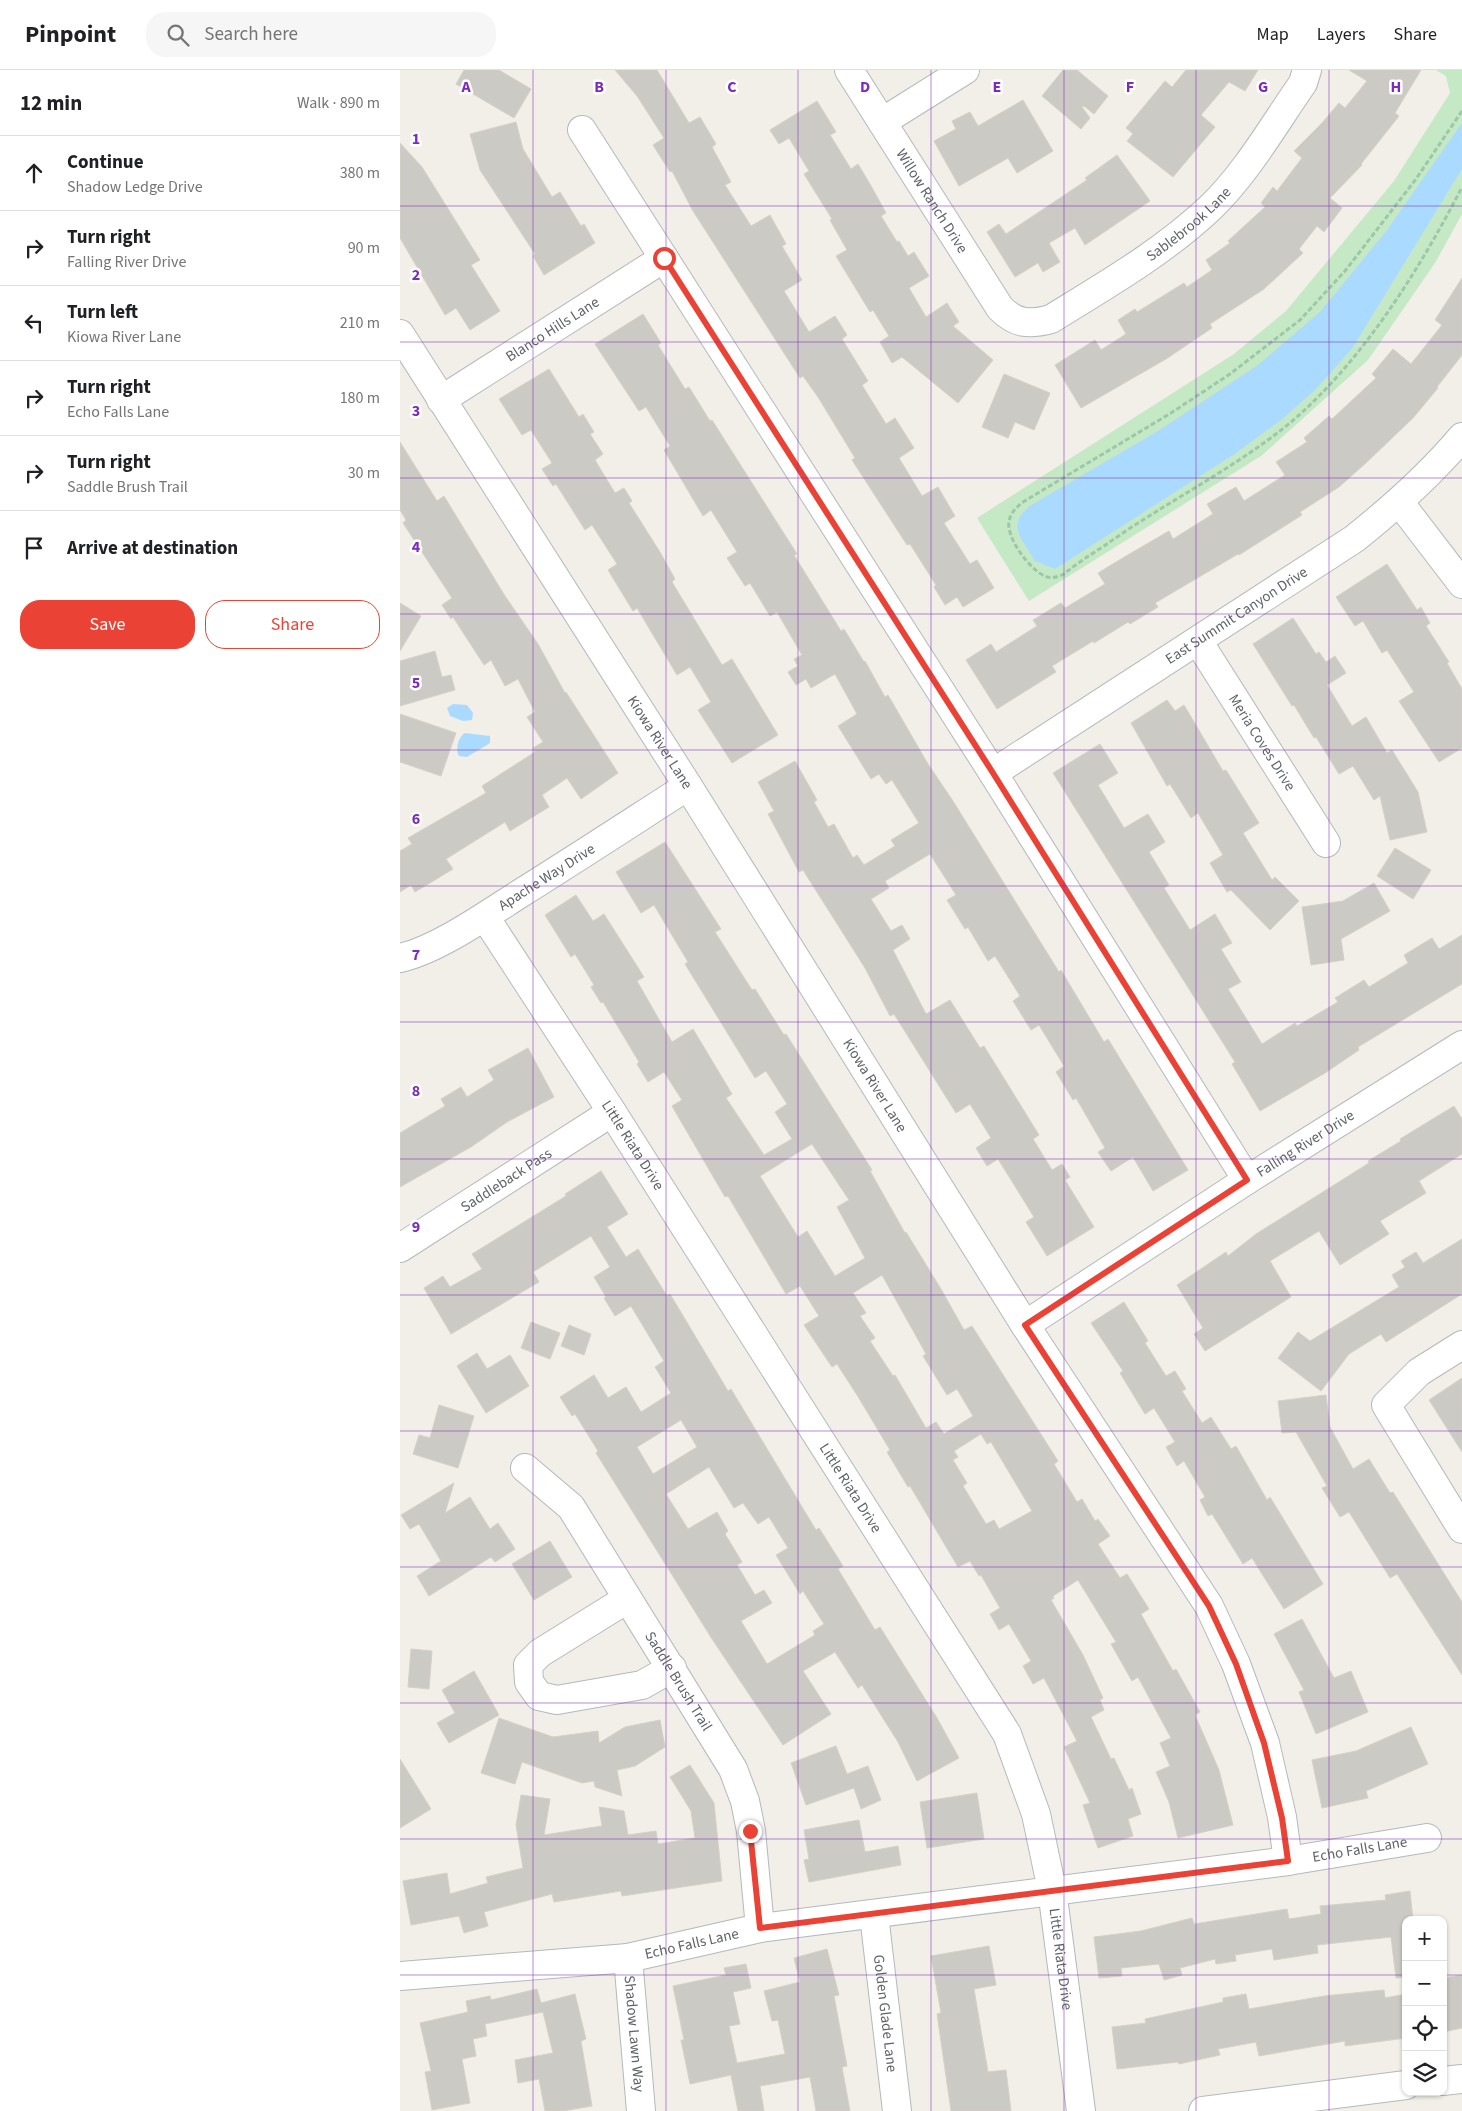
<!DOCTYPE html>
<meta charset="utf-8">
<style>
:root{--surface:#fff;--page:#f6f6f6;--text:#202124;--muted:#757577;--line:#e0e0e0;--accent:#ea4335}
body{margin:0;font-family:"Source Sans 3",sans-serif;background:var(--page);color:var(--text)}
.controls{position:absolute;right:15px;bottom:15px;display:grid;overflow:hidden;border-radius:10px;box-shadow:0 1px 4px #0004}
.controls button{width:45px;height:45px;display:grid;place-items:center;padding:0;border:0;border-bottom:1px solid var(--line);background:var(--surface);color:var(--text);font:25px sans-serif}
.stop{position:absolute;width:15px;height:15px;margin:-11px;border:4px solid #ea4335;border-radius:50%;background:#fff}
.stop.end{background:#ea4335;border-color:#fff;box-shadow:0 1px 5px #0008}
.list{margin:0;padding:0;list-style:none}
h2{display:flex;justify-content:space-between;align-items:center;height:65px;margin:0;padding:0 20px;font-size:21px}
h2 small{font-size:16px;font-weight:400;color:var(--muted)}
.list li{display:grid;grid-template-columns:32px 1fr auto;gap:15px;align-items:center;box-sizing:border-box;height:75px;padding:0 20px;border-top:1px solid var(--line)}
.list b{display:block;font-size:19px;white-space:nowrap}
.list p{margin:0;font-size:16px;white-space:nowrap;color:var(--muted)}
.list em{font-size:16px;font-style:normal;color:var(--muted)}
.actions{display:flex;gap:10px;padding:15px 20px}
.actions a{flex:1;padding:11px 0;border:1px solid var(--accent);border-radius:20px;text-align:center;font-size:18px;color:var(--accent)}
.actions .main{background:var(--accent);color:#fff}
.icon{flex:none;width:28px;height:28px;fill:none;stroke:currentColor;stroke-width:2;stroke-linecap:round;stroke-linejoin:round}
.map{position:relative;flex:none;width:1062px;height:2041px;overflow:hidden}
header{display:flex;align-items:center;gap:30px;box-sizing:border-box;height:70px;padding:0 25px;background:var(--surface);border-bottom:1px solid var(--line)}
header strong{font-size:24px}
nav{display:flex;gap:28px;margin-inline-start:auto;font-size:18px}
.search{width:350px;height:45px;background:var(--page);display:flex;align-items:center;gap:12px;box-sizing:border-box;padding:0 18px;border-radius:20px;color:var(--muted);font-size:19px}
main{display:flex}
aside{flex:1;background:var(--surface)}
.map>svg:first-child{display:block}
</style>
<header>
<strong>Pinpoint</strong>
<div class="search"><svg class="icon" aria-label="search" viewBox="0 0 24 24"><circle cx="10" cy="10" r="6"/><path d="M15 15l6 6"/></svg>Search here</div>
<nav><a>Map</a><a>Layers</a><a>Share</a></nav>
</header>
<main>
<aside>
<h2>12 min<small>Walk · 890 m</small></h2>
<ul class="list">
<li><svg class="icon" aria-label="ahead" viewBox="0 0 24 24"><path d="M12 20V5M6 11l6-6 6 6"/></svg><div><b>Continue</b><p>Shadow Ledge Drive</p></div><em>380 m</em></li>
<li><svg class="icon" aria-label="right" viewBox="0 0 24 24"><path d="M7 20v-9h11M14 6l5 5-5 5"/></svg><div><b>Turn right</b><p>Falling River Drive</p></div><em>90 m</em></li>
<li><svg class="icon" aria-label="left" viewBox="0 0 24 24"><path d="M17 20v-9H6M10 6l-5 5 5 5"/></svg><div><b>Turn left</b><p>Kiowa River Lane</p></div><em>210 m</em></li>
<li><svg class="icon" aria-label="right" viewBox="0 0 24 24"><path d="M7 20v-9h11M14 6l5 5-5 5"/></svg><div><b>Turn right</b><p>Echo Falls Lane</p></div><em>180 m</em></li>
<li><svg class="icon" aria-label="right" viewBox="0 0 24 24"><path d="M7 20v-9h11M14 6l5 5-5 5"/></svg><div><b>Turn right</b><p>Saddle Brush Trail</p></div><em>30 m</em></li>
<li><svg class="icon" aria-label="arrive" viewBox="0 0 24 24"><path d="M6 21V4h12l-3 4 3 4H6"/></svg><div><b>Arrive at destination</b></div></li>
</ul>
<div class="actions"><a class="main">Save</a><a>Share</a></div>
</aside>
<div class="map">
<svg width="1062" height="2041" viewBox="0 0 1062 2041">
<rect width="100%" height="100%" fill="#f1efe8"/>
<path fill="#c5e8c5" d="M1036 0H1062V144L1035 193 968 290 861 386 629 531 577 448 834 284 886 241 994 111 1050 23 1046 6Z"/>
<path fill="#aadaff" d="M1062 53V99L953 277 934 299 914 321 881 350 836 383 655 499 635 491 620 467 617 456 619 448 628 437 758 361 858 295 920 242 987 160Z
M53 634 67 635 73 643 72 650 63 651 50 646 47 638Z
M65 663 90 666V673L67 687 59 686C55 680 58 667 65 663Z"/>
<path fill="#cccac5" stroke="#d6d1c6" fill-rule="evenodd" d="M64 0H99L131 19 114 48 56 14Z
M215 0H257L289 53 300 47 316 74 312 77 331 112 325 115 351 156 370 145 386 174 382 176 402 210 384 221 409 262 435 246 447 265 442 269 468 311 462 315 486 354 495 348 514 378 499 388 522 426 538 417 555 446 544 453 570 494 577 490 594 518 563 537 557 527 545 535 534 517 536 515 510 474 507 475 452 390 455 388 418 327 403 306 400 308 293 141 272 101 270 102 253 75 264 68 237 26Z
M663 0H677L708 26 694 44 684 36 682 37 690 48 681 59 642 26Z
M786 0H858L845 21 829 12 801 45 815 57 773 107 727 71 733 64 726 58 765 11 772 17Z
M949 0H1021L995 43 999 46 961 94 962 95 930 128 942 138 924 162 917 156 899 179 903 183 864 219 810 254 812 258 766 289 681 338 655 295 695 270 701 280 726 264 718 250 735 239 737 242 784 213 787 217 812 200 806 190 830 173 828 171 865 137 861 133 873 117 877 121 902 88 894 81 922 53 939 33 945 38 967 11Z
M623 30 653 81 617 103 608 88 559 116 534 71 556 59 552 51 570 42 578 56Z
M417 31 436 62 430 65 451 99 458 94 470 114 486 143 481 146 497 172 499 171 508 186 514 182 529 206 509 218 526 247 547 233 559 252 553 256 593 290 558 333 502 287 492 293 480 272 489 266 473 240 470 242 436 186 447 180 430 150 432 149 404 104 409 101 389 68 379 74 370 60Z
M116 52 123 79 152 127 160 122 181 156 184 154 195 173 144 205 133 186 135 184 80 100 70 64Z
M0 73 22 97 80 190 71 195 100 241 70 260 56 238 45 245 0 168Z
M717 85 750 131 685 175 675 158 649 173 660 192 643 202 638 193 615 207 587 162 599 154 606 164 687 110 685 108Z
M1062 208V285L1037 317 1038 318 1013 348 967 392 939 417 900 442 902 445 839 485 838 484 755 533 758 537 730 554 728 552 694 573 693 571 652 596 656 602 597 639 566 590 591 574 596 582 637 556 633 550 661 533 665 538 705 514 698 503 726 486 769 461 773 469 813 444 807 434 836 417 844 431 885 405 876 392 907 372 904 368 929 346 932 349 976 308 972 304 993 279 1011 294 1042 255 1035 250Z
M243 244 261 273 258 275 285 319 289 317 310 351 312 350 397 484 394 485 441 561 444 559 464 592 465 591 485 627 488 625 528 694 553 731 659 902 661 900 704 972 708 969 788 1100 753 1121 733 1087 711 1101 698 1082 705 1078 676 1028 673 1030 656 1002 664 996 639 955 631 960 613 931 620 926 595 886 588 891 568 857 565 859 547 830 556 825 530 784 485 811 489 818 471 829 491 861 502 855 510 869 493 880 526 944 550 930 580 978 584 976 639 1065 633 1069 652 1100 662 1094 670 1107 665 1110 694 1157 647 1186 626 1152 634 1147 598 1089 587 1096 576 1078 591 1068 570 1034 556 1043 494 944 490 946 465 898 403 800 399 802 368 744 374 741 358 712 395 691 417 730 414 732 428 757 434 754 453 788 457 785 464 795 495 776 491 770 519 753 492 710 486 714 479 704 471 709 438 656 457 644 435 604 411 618 406 609 396 615 388 602 398 596 394 589 402 585 377 542 370 546 350 513 345 516 327 488 337 482 311 440 303 446 264 380 270 376 246 337 239 341 195 274Z
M149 299 179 347 183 344 194 362 190 364 203 384 195 390 215 423 224 418 232 431 229 433 260 482 275 509 272 512 322 595 332 589 378 665 332 693 298 640 311 632 290 597 277 605 237 538 233 541 208 500 217 494 192 455 185 460 156 414 153 416 142 399 152 393 131 360 122 365 99 329Z
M604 304 650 323 634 360 615 352 608 368 582 357Z
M0 372 37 431 44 426 105 526 138 574 165 623 166 622 218 703 181 729 167 708 142 725 149 737 110 761 105 752 46 789 53 799 15 822 11 815 0 822V781L12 774 8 768 86 723 82 716 135 682 133 678 143 672 127 647 135 642 118 609 105 616 91 590 84 595 53 547 51 549 42 535 52 528 3 453 6 450 0 440Z
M987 494 1017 540 1021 537 1030 553 1026 556 1049 592 1047 593 1062 619V678L1039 692 999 631 1014 622 987 580 982 583 963 551 955 556 936 527Z
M0 533 21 546 0 581Z
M893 548 916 584 919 582 926 592 935 586 946 603 927 615 952 656 966 647 987 683 992 680 1018 722 1027 762 990 770 980 726 974 730 953 696 939 704 916 667 914 668 894 635 892 636 853 574Z
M35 581 42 607 51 605 55 620 0 636V591Z
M767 630 775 641 784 635 823 701 826 700 859 753 843 763 872 810 875 807 899 831 870 860 831 820 827 822 810 793 823 785 798 743 791 748 770 714 767 716 731 653Z
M0 644 56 663 41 706 0 692Z
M700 674 718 703 698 715 724 758 748 744 765 772 749 782 769 815 764 818 790 860 815 844 832 873 821 879 841 912 828 919 862 974 895 953 897 956 938 932 935 928 964 910 969 917 1008 893 1004 885 1032 868 1039 879 1062 865V914L958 977 959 980 925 1003 860 1041 832 994 835 992 653 703Z
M265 772 321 859 315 862 352 920 355 919 384 965 386 964 472 1100 470 1101 505 1163 506 1162 541 1219 564 1260 572 1256 658 1391 654 1394 677 1432 682 1429 695 1451 698 1449 710 1466 698 1474 720 1508 727 1504 749 1539 741 1544 773 1601 776 1599 800 1642 795 1645 819 1700 833 1755 778 1768 769 1732 756 1702 770 1696 760 1673 771 1668 738 1607 732 1611 711 1574 716 1572 678 1510 653 1526 654 1528 651 1530 683 1585 703 1628 700 1630 704 1640 691 1647 711 1689 714 1688 729 1720 732 1718 741 1744 728 1749 733 1766 698 1778 683 1735 690 1733 664 1677 677 1671 644 1608 633 1614 623 1596 631 1591 609 1554 599 1560 590 1544 600 1538 581 1505 579 1506 570 1491 558 1497 510 1416 508 1417 487 1382 490 1380 457 1325 437 1294 432 1297 404 1255 419 1246 400 1216 386 1224 328 1126 325 1127 272 1036 282 1030 264 1002 248 1012 237 994 239 992 203 932 201 933 191 917 194 915 175 884 171 887 145 845 176 825 193 851 204 844 244 907 237 911 272 972 293 959 332 1024 326 1028 364 1085 392 1069 375 1042 387 1034 366 1001 355 1008 285 894 288 892 254 835 241 843 216 802ZM412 1074 449 1130 437 1137 465 1188 435 1206 407 1161 398 1167 360 1106ZM482 1205 526 1284 523 1286 547 1325 557 1319 573 1346 544 1364 536 1352 526 1358 495 1305 493 1306 470 1271 475 1268 460 1246 466 1243 453 1223ZM581 1364 587 1374 591 1372 632 1441 599 1459 594 1450 586 1454 563 1416 567 1413 553 1390 558 1387 554 1381Z
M995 778 1031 800 1013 829 977 806Z
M974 813 990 841 941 869 944 890 911 895 902 837 943 831Z
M128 978 154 1027 107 1052 71 1077 0 1117V1063L45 1036 41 1029 61 1017 67 1027 94 1010 88 1000Z
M1054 1036 1062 1049V1084L1019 1111 1026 1123 980 1151 989 1164 940 1195 919 1161 870 1191 891 1227 805 1281 794 1264 803 1258 777 1215 826 1182 828 1186 856 1164 969 1093 968 1091 1001 1071 1000 1069Z
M201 1101 228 1144 207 1157 226 1187 238 1179 267 1226 270 1224 328 1321 331 1319 416 1460 419 1458 443 1496 438 1499 475 1560 480 1557 537 1648 559 1688 517 1711 498 1672 462 1615 458 1618 435 1582 403 1601 431 1644 383 1675 312 1569 196 1383 198 1381 175 1344 172 1346 160 1327 194 1305 208 1328 226 1317 241 1342 271 1323 255 1297 264 1291 231 1236 215 1246 204 1228 206 1227 194 1207 210 1197 191 1166 133 1202 139 1212 51 1264 24 1218 43 1206 50 1217 82 1199 72 1184 166 1126 165 1124ZM281 1350 297 1377 253 1404 237 1377ZM309 1397 334 1438 343 1433 358 1454 369 1447 388 1478 376 1485 400 1524 403 1521 424 1554 413 1561 415 1565 367 1594 341 1551 372 1533 364 1520 355 1525 337 1495 342 1492 325 1464 328 1461 317 1442 288 1459 266 1424Z
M1062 1169V1224L986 1272 981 1264 949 1284 921 1321 878 1288 898 1262 910 1271 999 1217 992 1205 1005 1197 1001 1191 1016 1182 1023 1193Z
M724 1232 748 1271 745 1273 766 1306 775 1301 786 1319 782 1321 802 1353 811 1347 831 1379 836 1376 867 1430 870 1427 923 1514 884 1539 852 1488 843 1494 812 1444 808 1446 800 1430 805 1427 784 1391 777 1396 766 1377 775 1372 754 1338 745 1344 720 1303 723 1301 691 1253Z
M131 1252 160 1263 150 1289 121 1278Z
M169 1255 191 1264 184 1285 161 1276Z
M77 1283 87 1299 110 1285 129 1316 86 1343 57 1296Z
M1062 1308V1382L1029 1330Z
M926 1325 930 1357 953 1399 969 1389 990 1423 993 1422 1062 1532V1605L997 1504 990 1508 949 1442 940 1447 922 1418 927 1416 896 1362 882 1363 878 1331Z
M39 1335 74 1346 58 1398 13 1384 19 1365 30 1368Z
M54 1413 45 1443 70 1427 90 1459 98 1453 115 1479 95 1492 91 1487 29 1526 17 1506 41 1491 19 1454 10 1459 1 1445Z
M150 1471 172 1507 134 1530 112 1494Z
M902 1549 934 1608 951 1601 968 1642 916 1664 899 1622 904 1620 874 1564Z
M11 1579 32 1581 29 1619 8 1617Z
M74 1601 99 1645 49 1673 37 1653 55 1643 42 1620Z
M99 1648 153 1667 198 1661 199 1673 225 1657 260 1650 265 1677 235 1696 217 1700 222 1726 195 1717 194 1711 182 1713 122 1692 115 1714 81 1703Z
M1011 1657 1028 1694 966 1721 968 1728 922 1738 912 1690 956 1681Z
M436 1676 447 1704 468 1696 481 1730 461 1739 454 1718 406 1735 391 1693Z
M0 1689 31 1739 0 1758Z
M290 1695 314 1733 322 1811 222 1826 221 1821 154 1832 152 1824 84 1842 88 1856 64 1863 59 1846 11 1855 3 1811 47 1803 50 1824 88 1813 86 1807 123 1798 116 1755 121 1725 150 1729 144 1765 202 1756 199 1737 224 1741 228 1765 256 1761 258 1774 295 1768 291 1741 270 1707Z
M577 1723 584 1769 527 1778 520 1732Z
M459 1750 465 1782 498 1776 501 1795 409 1812 404 1790 409 1789 404 1760Z
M1010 1821 1013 1850H1006V1907L996 1908 991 1867 917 1875 918 1883 874 1890 872 1879 835 1885 836 1891 816 1894 815 1889 780 1898 782 1905 764 1910 759 1894 721 1898 722 1906 699 1908 694 1867 741 1861 792 1848 794 1854 887 1839 889 1849 921 1844 920 1836 986 1830 985 1825Z
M589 1876 596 1915 574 1919 588 2002 606 2000 611 2041H551L537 1944 541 1943 531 1886Z
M427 1879 439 1925 434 1926 447 1996 442 1997 450 2041H416L410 2007 360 2016 364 2041H338L331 2005 290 2014 281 1970H284L273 1916 326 1905 324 1898 346 1894 351 1918 333 1922 340 1954 329 1956 337 1993 385 1984 378 1950 372 1951 364 1921 400 1912 394 1888Z
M1062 1905V1958L1043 1962V1908Z
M137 1919 141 1933 175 1924 186 1969 181 1971 192 2036 163 2041H145L139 2009 118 2013 115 1990 153 1983 143 1942 85 1954 87 1966 73 1969 76 1986 62 1989 70 2033 32 2040 25 2002 31 2001 20 1953 68 1942 66 1931 90 1926 91 1930Z
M984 1920 985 1928 1006 1924V1968L945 1976V1971L859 1986 856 1972 818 1979 820 1985 779 1994 778 1992 717 1999 712 1957 746 1953 745 1949 823 1932V1928L846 1924 849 1939 924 1926Z"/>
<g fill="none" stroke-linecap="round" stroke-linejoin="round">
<defs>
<g id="minor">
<path id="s1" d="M449 0 600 238C616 254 629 255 651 249 706 215 762 183 810 138 846 104 875 53 903 13L907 0"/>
<path d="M482 52 565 0"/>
<path d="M182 60 593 703 847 1110"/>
<path id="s2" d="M0 264 288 716 625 1255 809 1536 836 1594 865 1673 882 1747 888 1791"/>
<path id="s3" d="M41 330 264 188"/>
<path d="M1000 433 1062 514"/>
<path id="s4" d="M798 571 926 773"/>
<path id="s5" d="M593 703 954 469C993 438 1029 406 1062 367"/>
<path id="s6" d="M85 847 212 1042 607 1664 636 1744 652 1820 681 2041"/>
<path id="s7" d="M0 888C37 880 88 844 121 823 177 788 232 752 288 716"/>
<path id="s8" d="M0 1178 212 1042"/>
<path id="s9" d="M625 1255 847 1110 1062 975"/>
<path d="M1062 1275 1019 1302 986 1335 1062 1459"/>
<path id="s10" d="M125 1398 171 1437 333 1699 345 1731 351 1761 360 1858"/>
<path d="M227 1529 140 1583 128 1595 129 1612 139 1626 157 1630 242 1615 272 1598"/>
<path id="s11" d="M474 1845 497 2041"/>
<path id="s12" d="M228 1888 241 2041"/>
<path id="s13" d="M0 1906 228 1888 360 1858 888 1791 1027 1768"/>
<path d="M1043 2011 1062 2009"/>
<path d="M803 2041 1006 2015"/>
</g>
</defs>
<use href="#minor" stroke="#b5b8bc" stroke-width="30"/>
<path stroke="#9cc7a9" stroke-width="3" stroke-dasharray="5 2.5" stroke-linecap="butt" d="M1062 41 1016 109 945 201 900 250 830 304 771 343 623 432C616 438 611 442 609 451 606 468 630 500 645 506 651 509 658 507 664 504 676 494 690 485 704 476 760 436 822 405 876 364 954 305 1018 203 1062 117"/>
<use href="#minor" stroke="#fff" stroke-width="28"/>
</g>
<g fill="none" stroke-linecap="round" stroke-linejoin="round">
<path stroke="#ea4335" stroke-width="6" d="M264 188 593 703 847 1110 625 1255 809 1536 836 1594 864 1673 882 1748 888 1791 360 1858 350 1761"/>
</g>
<path fill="none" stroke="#7b2cbf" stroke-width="1" stroke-opacity="0.55" d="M133 0V2041M266 0V2041M398 0V2041M531 0V2041M664 0V2041M796 0V2041M929 0V2041M0 136H1062M0 272H1062M0 408H1062M0 544H1062M0 680H1062M0 816H1062M0 952H1062M0 1089H1062M0 1225H1062M0 1361H1062M0 1497H1062M0 1633H1062M0 1769H1062M0 1905H1006M1043 1905H1062"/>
<g text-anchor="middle" stroke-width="5" stroke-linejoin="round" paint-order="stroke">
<g font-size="15" fill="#5f6368" stroke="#fff">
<text dy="5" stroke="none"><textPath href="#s1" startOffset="155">Willow Ranch Drive</textPath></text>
<text dy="5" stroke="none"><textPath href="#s1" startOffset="505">Sablebrook Lane</textPath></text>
<text dy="5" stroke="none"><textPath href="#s3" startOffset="132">Blanco Hills Lane</textPath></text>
<text dy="5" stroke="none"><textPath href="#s5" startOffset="290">East Summit Canyon Drive</textPath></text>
<text dy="5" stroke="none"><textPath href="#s2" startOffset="484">Kiowa River Lane</textPath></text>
<text dy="5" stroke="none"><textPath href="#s4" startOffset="120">Meria Coves Drive</textPath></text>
<text dy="5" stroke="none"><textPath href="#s7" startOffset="168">Apache Way Drive</textPath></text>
<text dy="5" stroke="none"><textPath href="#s2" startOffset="889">Kiowa River Lane</textPath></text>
<text dy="5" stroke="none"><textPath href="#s9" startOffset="334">Falling River Drive</textPath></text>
<text dy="5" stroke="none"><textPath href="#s6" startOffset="272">Little Riata Drive</textPath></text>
<text dy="5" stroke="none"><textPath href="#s8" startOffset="126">Saddleback Pass</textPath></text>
<text dy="5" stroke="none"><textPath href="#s6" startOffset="678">Little Riata Drive</textPath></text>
<text dy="5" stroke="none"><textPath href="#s10" startOffset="265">Saddle Brush Trail</textPath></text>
<text dy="5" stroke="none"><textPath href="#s13" startOffset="969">Echo Falls Lane</textPath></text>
<text dy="5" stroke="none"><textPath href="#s13" startOffset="294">Echo Falls Lane</textPath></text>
<text dy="5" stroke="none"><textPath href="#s6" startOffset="1202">Little Riata Drive</textPath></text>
<text dy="5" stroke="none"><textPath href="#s11" startOffset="99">Golden Glade Lane</textPath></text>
<text dy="5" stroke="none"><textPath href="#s12" startOffset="76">Shadow Lawn Way</textPath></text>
</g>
</g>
<g font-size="16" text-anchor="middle" font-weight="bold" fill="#7b2cbf" stroke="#fff" stroke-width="5" stroke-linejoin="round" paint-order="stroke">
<text x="66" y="22">A</text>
<text x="199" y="22">B</text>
<text x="332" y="22">C</text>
<text x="465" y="22">D</text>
<text x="597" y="22">E</text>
<text x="730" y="22">F</text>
<text x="863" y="22">G</text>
<text x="996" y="22">H</text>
<text x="16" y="74">1</text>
<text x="16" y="210">2</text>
<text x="16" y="346">3</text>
<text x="16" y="482">4</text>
<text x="16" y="618">5</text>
<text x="16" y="754">6</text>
<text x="16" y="890">7</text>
<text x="16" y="1026">8</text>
<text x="16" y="1162">9</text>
</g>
</svg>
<div class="controls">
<button>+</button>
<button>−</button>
<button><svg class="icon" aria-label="locate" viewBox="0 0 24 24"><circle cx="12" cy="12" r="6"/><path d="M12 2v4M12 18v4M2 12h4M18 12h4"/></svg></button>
<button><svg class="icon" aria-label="layers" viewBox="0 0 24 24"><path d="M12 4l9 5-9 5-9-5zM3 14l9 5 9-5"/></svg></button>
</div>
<div class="stop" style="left:264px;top:188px"></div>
<div class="stop end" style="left:350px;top:1761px"></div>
</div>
</main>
